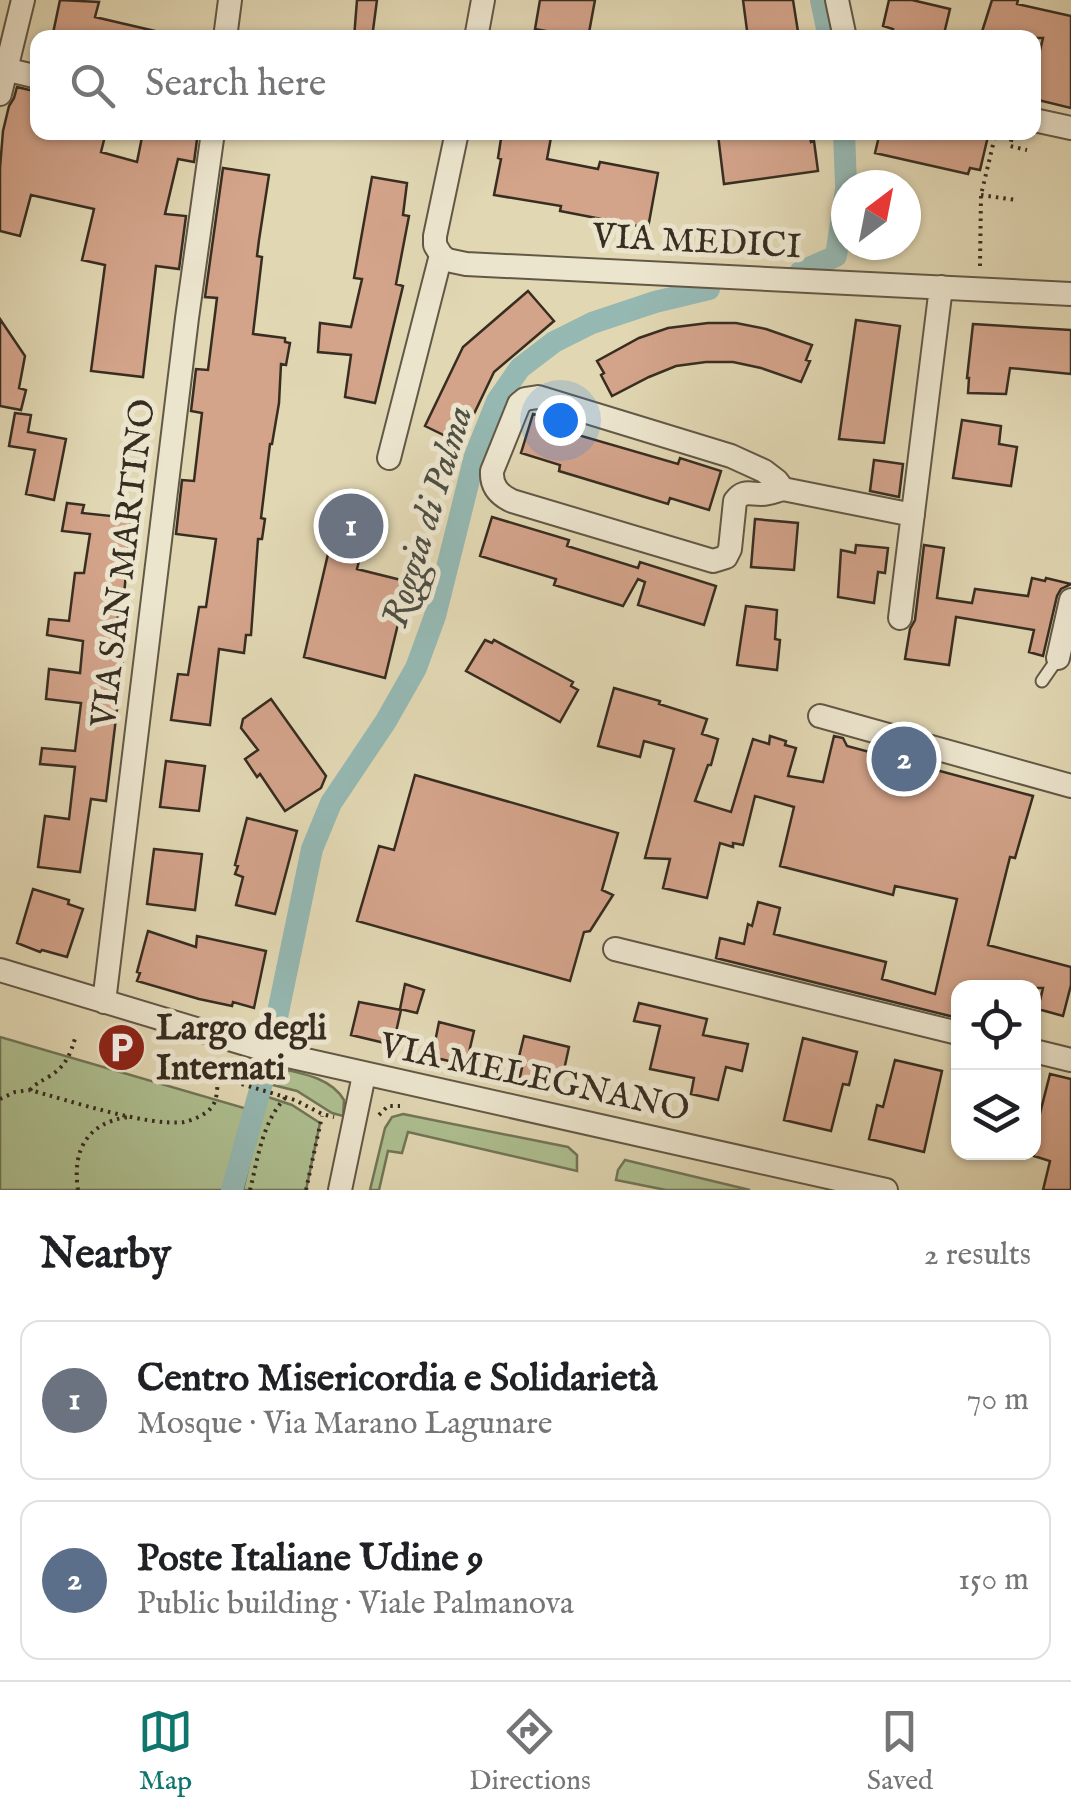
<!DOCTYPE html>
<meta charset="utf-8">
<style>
:root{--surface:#fff;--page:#f2f2f2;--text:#202124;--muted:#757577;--line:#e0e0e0;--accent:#0f766e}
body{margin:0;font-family:"IM FELL English",serif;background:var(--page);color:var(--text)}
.controls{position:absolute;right:30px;bottom:30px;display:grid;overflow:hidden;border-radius:20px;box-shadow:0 2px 8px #0004}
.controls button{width:90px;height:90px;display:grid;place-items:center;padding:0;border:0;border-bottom:2px solid var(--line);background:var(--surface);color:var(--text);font:50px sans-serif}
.compass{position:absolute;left:831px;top:170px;width:90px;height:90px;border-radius:50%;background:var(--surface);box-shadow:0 2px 8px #0004;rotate:32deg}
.you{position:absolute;left:560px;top:420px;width:35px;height:35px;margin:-25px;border:8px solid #fff;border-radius:50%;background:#1a73e8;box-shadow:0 0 0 15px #1a73e833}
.badge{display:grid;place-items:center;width:65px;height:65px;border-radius:50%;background:var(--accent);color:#fff;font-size:32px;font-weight:700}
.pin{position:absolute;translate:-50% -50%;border:5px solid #fff;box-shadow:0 2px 10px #0006}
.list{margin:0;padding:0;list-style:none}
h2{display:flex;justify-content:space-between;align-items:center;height:130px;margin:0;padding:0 40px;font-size:42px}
h2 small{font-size:32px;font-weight:400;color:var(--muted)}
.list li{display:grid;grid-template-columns:65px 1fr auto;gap:30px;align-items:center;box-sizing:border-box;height:160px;margin:0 20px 20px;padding:0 20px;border:2px solid var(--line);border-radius:20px}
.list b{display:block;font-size:38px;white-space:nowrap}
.list p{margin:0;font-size:32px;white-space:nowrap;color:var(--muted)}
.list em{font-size:32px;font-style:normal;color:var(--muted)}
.icon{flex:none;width:55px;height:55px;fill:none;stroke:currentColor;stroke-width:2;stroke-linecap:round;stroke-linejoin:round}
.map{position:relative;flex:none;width:1071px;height:1190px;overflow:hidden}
.search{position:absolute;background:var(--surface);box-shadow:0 2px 8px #0004;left:30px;right:30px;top:30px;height:110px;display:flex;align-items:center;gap:25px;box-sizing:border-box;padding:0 35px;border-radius:20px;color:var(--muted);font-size:38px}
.sheet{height:490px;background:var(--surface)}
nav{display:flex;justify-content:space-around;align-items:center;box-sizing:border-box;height:140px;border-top:2px solid var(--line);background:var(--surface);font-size:28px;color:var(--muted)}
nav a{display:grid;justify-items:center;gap:5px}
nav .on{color:var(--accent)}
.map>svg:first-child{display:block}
</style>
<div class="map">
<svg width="1071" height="1190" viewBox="0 0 1071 1190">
<rect width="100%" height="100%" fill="#e1d7b3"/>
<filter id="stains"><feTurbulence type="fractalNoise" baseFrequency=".002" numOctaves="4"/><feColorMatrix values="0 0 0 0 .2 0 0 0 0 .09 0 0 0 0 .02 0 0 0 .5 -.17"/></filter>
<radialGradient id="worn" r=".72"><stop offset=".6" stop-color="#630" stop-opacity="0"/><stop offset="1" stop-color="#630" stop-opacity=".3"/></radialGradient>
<path fill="#aebf90" stroke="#727658" stroke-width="2.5" d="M0 1037 251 1110 226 1190H0Z
M273 1067C298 1073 330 1076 344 1100L343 1116 332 1113 297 1091 269 1084Z
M265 1096 292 1105 320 1123 306 1190H243Z
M403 1114 568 1147 577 1155V1171L408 1132 402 1153 388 1151 379 1190H370L385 1128 392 1117Z
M625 1160 750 1190H666L616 1180 618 1170Z"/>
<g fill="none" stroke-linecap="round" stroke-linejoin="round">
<path stroke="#95b8b2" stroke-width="22" d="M821 0 829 38
M844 132 846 185
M800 272 836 256 846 189
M271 1046 312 849 331 803 386 721 416 668 435 616 475 456 497 401 520 368 554 342 592 323 655 302 709 289
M232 1190 267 1065"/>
</g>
<path fill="#d3a38a" stroke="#372d21" stroke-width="2.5" d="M60 0 99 2 95 17 155 31 154 38H52Z
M357 0H377L372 38H354Z
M540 0H595L588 38H549L551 32 535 29Z
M743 0H793L799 38H748Z
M889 0H912L950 9 943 38H891L893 29 883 26Z
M992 0H1018L1017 4 1071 16V108L1034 99V76L1043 38H980Z
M17 87 38 92V132H106L101 152 137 162 143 132H198L194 162 178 159 165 214 186 216 179 269 156 266 143 377 91 371 105 265 82 260 94 209 31 195 20 236 0 231V168L3 131 9 106 14 98Z
M502 132H552L547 159 598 169 600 162 658 173 648 228 560 211 561 206 494 195 501 159 498 158Z
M741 132H809L811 142 814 141 818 171 724 184 718 135Z
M880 132H989L980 170 970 168 968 174 875 153Z
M223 168 269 175 259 240 257 256 262 257 253 334 285 338V342L290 343 286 365 281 364 279 403 272 444H270L261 518 265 519 262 539H258L251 635H246L244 653 219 649 210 725 171 720 178 674 188 675 199 607H206L216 539 176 534 182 480 194 481 202 413 191 411 196 369 208 370 217 298 205 297Z
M372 177 407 183 403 215 409 216 396 284 403 286 375 403 345 397 351 355 318 352 320 323 351 327 362 279 354 278Z
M528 291 554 321 494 372 460 443 425 426 463 347Z
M0 319 25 356 19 388 26 390 21 410 0 406Z
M856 320 900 326 884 443 839 439Z
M708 323H736L766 329 812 345 806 360 810 361 801 382 761 368 733 362H706L676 366 649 377 612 396 601 375 604 373 597 361 639 338 668 328Z
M973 324 1071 330V374L1010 368 1006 394 968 393 969 378H967Z
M15 413 31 415 28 432 66 439 54 500 26 494 35 450 9 446Z
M533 414 573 426 571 433 678 464 680 458 721 471 709 510 670 498 668 504 559 471 560 465 521 453Z
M962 420 1001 426 999 444 1017 447 1011 486 953 478Z
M874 460 903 464 899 497 870 491Z
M342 494 374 502 357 569 405 581 400 598 404 599 385 678 304 657Z
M67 503 84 505 82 513 131 518 124 595H121L115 634 126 635 106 801 91 799 80 872 38 867 45 816 69 819 75 767 40 764 42 748 75 751 81 703 46 699 49 669 80 673 83 641 47 635 49 619 69 621 75 573H84L90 534 62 531Z
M492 517 569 540 567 546 638 568 640 562 716 586 704 625 638 605 645 582 638 579 623 606 554 585 556 579 480 556Z
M755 519 798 523 794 570 751 567Z
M856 545 888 548 885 573 878 572 874 603 838 597 841 550 855 553Z
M924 545 944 548 937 598 972 603 975 589 1028 596 1032 578 1045 581 1046 578 1071 584 1061 589 1057 596 1043 656 1029 652 1034 630 956 617 949 665 905 659 910 629 915 620Z
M746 606 777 610 775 639 780 640 777 670 737 665Z
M485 640 492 643 494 640 573 682 571 686 578 690 560 722 466 671Z
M614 688 660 701 659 704 707 719 702 734 718 739 711 765H708L695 801 731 812 753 739 769 744 770 736 786 741 785 745 796 748 788 776 823 782 834 736 843 738 847 746 1033 796 1015 858 1010 857 988 945 1071 967V985L1063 1016 1038 1009 1043 988H958V1018L716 958 720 938 744 944 748 924 752 926 758 902 780 908 774 934 886 962 882 979 935 994 957 899 895 886 893 895 780 866 794 807 755 796 743 845 733 843V847L720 843 707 898 663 888 670 859 645 858 674 749 644 741 640 757 598 746Z
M271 699 326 776 321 788 285 811 260 774 257 777 245 759 258 750 241 728 243 719Z
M166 761 205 766 199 811 160 807Z
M415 775 618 833 602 890 613 895 590 931 584 932 570 981 357 921 379 846 394 850Z
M247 818 297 831 275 914 236 905 243 877 235 874 238 866 235 865Z
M154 849 202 854 195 910 147 904Z
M33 889 69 900 68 904 83 909 67 957 42 950 40 952 17 943Z
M148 931 196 947 197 936 266 951 254 1008 233 1002 232 1006 199 999 137 981 140 973 137 972Z
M405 984 424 990 417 1013 400 1009Z
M359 1002 401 1010 393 1045 351 1035Z
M639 1003 707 1019 703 1035 748 1044 742 1071 726 1067 718 1100 691 1094 694 1078 650 1069 660 1026 634 1021Z
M439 1022 474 1031 466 1065 432 1057Z
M524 1036 569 1047 564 1070 558 1069 554 1085 520 1077 523 1063 518 1061Z
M803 1038 857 1052 849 1085 843 1084 831 1131 784 1120Z
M895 1060 942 1071 924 1152 869 1139 877 1105 883 1107Z
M1050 1074 1071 1079V1190H1043L1050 1161 1034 1156V1137Z"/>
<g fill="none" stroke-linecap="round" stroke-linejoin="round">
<defs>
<path id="service" d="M1042 681 1058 658"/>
<path id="minor" d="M837 0 845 38
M225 38 230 0
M476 38 483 0
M0 68 38 77
M0 94 23 0
M1034 120 1071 128
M441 255 447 260 466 264 1071 294
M389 458 441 255 435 245V236L457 132
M783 489 777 481 764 471 731 456 538 397 525 399 519 404 492 471C491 486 499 495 512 501L713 561 726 557 730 549 735 501C743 490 749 494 761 494 769 494 775 491 783 489L913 515
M900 618 941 287
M1058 658 1071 600
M820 716 1071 786
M615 949 958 1033
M0 970 279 1054 886 1190
M104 1002 187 318 213 132
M1034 1051 1071 1060
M340 1190 364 1075"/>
</defs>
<use href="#service" stroke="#625846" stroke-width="15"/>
<use href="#minor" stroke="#625846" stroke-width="26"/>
<path stroke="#372d21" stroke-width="4" stroke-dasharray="2.5 5" stroke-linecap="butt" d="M1013 132 1010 146 1027 150
M981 195 1016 200
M980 266 981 195 996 132
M30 1090C36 1083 42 1081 50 1076 66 1066 71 1053 76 1035
M0 1099 15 1092 30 1090C67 1100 149 1127 184 1122 193 1120 205 1115 211 1108 218 1100 217 1087 218 1077L295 1100 322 1114 334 1117
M379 1115 388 1106H400
M78 1190C72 1150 87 1123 128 1117
M250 1190C258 1158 262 1122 286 1097
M306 1190 322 1116"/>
<use href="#service" stroke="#ece5ce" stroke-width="11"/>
<use href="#minor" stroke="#ece5ce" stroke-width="22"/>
</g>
<defs>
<symbol id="parking-disc" viewBox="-11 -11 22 22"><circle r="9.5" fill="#8f2418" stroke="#ece5ce"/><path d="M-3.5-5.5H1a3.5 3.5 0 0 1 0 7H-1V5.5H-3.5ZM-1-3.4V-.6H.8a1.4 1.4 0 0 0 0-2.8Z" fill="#fff"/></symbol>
</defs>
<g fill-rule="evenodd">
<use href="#parking-disc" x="94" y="1020" width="55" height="55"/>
</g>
<g text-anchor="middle" stroke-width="10" stroke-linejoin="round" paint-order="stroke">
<g font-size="35" fill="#372d21" stroke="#ece5ce">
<text transform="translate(697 240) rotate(3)" y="12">VIA MEDICI</text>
<text transform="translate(122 563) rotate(-83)" y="12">VIA SAN MARTINO</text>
<text transform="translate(535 1076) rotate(12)" y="12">VIA MELEGNANO</text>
</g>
<g font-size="35" font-weight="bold" fill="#372d21" stroke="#ece5ce" text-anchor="start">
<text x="156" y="1039">Largo degli<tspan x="156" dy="40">Internati</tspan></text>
</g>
<g font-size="38" font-style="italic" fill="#4e5045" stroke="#ece5ce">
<text transform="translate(426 516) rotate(-73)" y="13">Roggia di Palma</text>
</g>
</g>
<rect width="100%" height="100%" filter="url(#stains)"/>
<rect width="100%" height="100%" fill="url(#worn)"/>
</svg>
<div class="controls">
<button><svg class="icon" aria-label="locate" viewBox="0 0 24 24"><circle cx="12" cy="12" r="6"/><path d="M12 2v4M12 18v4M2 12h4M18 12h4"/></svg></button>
<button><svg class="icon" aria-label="layers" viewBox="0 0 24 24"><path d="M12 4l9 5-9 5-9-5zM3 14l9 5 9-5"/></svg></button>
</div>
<svg class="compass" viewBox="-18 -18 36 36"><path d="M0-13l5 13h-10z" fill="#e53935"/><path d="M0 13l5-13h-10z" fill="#757577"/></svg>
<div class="you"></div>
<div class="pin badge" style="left:351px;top:526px;background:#6b7280">1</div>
<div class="pin badge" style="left:904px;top:759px;background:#5c6f8a">2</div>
<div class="search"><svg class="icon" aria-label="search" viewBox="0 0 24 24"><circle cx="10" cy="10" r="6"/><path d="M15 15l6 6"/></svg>Search here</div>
</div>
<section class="sheet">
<h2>Nearby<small>2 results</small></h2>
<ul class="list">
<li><span class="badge" style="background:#6b7280">1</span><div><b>Centro Misericordia e Solidarietà</b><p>Mosque · Via Marano Lagunare</p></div><em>70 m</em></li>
<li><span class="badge" style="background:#5c6f8a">2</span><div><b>Poste Italiane Udine 9</b><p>Public building · Viale Palmanova</p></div><em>150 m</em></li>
</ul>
</section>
<nav>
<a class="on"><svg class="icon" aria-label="map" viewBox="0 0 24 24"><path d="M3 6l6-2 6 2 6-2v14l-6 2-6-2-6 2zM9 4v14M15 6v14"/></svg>Map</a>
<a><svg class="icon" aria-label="directions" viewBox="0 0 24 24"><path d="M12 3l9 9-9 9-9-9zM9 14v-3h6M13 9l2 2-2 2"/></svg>Directions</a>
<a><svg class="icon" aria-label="saved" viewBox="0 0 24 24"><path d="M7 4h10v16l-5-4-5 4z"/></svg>Saved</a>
</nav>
